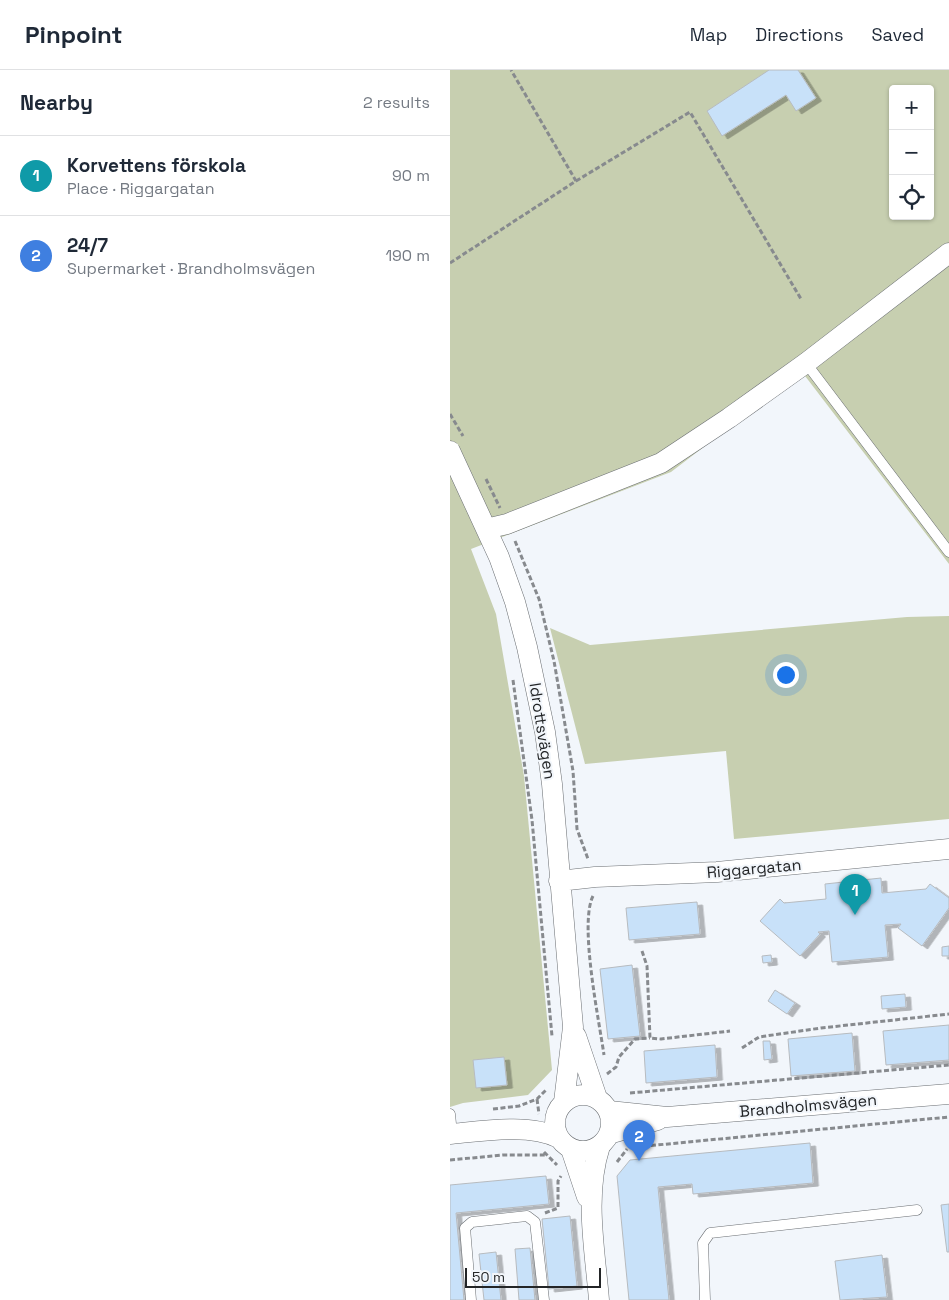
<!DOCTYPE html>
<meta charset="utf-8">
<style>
:root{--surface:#fff;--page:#f6f6f7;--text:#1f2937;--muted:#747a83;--line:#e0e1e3;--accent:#1a73e8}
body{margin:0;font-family:"Space Grotesk",sans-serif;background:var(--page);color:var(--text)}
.controls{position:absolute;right:15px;top:15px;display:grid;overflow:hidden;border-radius:5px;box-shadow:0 1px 4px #0004}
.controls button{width:45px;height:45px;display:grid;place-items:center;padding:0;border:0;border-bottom:1px solid var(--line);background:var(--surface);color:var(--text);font:25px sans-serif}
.scale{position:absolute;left:15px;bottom:12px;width:136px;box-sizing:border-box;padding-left:5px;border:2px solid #232527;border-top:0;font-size:14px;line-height:18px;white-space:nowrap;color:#232527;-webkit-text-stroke:4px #f2f6fb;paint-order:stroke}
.you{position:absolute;left:335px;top:604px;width:18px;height:18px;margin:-12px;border:4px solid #fff;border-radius:50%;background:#1a73e8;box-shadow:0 0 0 8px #1a73e833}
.badge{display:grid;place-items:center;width:32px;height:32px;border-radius:50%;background:var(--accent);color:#fff;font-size:16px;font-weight:700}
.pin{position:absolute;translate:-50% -41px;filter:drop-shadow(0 1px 2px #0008)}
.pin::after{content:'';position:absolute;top:26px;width:18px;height:15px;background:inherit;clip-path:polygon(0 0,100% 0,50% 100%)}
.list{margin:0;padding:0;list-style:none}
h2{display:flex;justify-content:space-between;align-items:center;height:65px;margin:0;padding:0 20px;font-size:21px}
h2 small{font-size:16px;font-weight:400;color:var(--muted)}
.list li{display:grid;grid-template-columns:32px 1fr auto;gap:15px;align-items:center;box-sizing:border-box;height:80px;padding:0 20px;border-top:1px solid var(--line)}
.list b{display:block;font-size:19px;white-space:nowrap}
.list p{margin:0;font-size:16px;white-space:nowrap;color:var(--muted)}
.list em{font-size:16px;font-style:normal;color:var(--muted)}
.icon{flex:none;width:28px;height:28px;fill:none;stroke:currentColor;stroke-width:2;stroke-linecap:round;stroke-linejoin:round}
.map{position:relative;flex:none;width:499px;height:1230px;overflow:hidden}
header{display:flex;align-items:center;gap:30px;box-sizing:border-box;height:70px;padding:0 25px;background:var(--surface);border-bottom:1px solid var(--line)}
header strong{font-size:24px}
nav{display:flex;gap:28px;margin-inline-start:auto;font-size:18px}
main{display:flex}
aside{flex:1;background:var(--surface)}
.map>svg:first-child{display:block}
</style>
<header>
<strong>Pinpoint</strong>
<nav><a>Map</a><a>Directions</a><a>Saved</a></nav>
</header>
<main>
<aside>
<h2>Nearby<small>2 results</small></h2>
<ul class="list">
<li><span class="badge" style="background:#0f9aa8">1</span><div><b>Korvettens förskola</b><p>Place · Riggargatan</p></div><em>90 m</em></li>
<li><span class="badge" style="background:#3f7fe0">2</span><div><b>24/7</b><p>Supermarket · Brandholmsvägen</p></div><em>190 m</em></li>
</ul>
</aside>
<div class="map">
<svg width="499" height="1230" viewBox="0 0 499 1230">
<defs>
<filter id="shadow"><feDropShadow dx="5.5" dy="3" stdDeviation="0" flood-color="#0004"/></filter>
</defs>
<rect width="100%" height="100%" fill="#f2f6fb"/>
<path fill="#c7cfb0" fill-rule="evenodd" d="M0 0H499V494L352 302 221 402 21 479 46 544 74 706 102 1000 78 1025 13 1033 0 1037ZM443 19H480V146H443Z
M499 546V749L284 769 276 681 135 694 100 558 140 575 457 547Z"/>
<path fill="#c8e1f9" stroke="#b7bbbf" filter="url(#shadow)" d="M348 0 366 28 346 41 336 25 272 66 257 41 319 0Z
M431 808 432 823 476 819 480 814 499 828V838L472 876 448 858 451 854 435 855 438 887 382 892 379 861 368 862 370 864 350 886 310 851 330 829 334 833 376 829 375 814Z
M247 832 250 864 179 870 176 838Z
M499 876V886H492V877Z
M321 885 322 892 313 893 312 886Z
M182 895 190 966 158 969 150 899Z
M325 920 345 933 337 944 318 931Z
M455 924 456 937 432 939 431 926Z
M499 955V990L436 995 433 961Z
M402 963 405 1001 341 1006 338 969Z
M313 971H320L322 989 314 990Z
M265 975 267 1007 196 1013 194 981Z
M54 987 57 1015 26 1018 23 990Z
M360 1073 363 1113 243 1124 242 1114 208 1117 219 1230H179L167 1106 180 1090Z
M96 1106 99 1134 6 1143 14 1230H0V1115Z
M499 1134V1182H497L491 1135Z
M120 1146 127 1216 99 1219 92 1149Z
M80 1178 85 1230H69L65 1179Z
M46 1182 51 1230H34L29 1184Z
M432 1185 437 1227 390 1230 385 1191Z"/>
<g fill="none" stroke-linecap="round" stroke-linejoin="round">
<defs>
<path id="service" d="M356 293 499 482
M0 1044 2 1064
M21 1230 15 1158 22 1152 77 1146 85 1152 94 1230
M255 1230 253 1173 260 1163 467 1140"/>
<path id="minor" d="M0 381 49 487 65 532 77 577 95 662 102 714 123 957 114 1032
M36 459 57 454 211 393 279 348 356 293 499 183
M109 811 145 807 267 802 499 779
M126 966 147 1028
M105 1053a28 28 0 1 1 56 0a28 28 0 1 1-56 0Z
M159 1041 217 1047 499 1024
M0 1064C32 1061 80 1053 109 1068
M159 1064 208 1050
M121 1079 137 1127
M149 1230C145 1180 134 1125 150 1076"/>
</defs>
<use href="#service" stroke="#6b6f73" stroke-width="11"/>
<use href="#minor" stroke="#6b6f73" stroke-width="21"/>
<path stroke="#878a8e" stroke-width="3" stroke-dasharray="5 2.5" stroke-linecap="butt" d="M126 111 240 42 351 229
M0 193 126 111 61 0
M0 344 13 366
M36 409 50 438
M65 471 89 529 104 591 123 701 127 759 138 789
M63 610 82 750 102 966
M143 826C129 854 149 950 154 985
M192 881 197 896 200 968 211 969 280 961
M292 978 309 967 371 958 499 944
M157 1004 166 997 169 987 185 969 200 968
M180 1023 499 995
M87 1029 89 1044
M43 1039 69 1036 87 1029 96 1020
M186 1077 499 1047
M94 1082 107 1095
M0 1090 53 1085H95
M167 1092 177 1079
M95 1143 108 1138V1111L111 1106"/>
<use href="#service" stroke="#fff" stroke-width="10"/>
<use href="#minor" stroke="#fff" stroke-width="20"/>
</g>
<g text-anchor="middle" stroke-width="4" stroke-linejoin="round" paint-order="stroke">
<g font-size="16" fill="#232527" stroke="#f2f6fb">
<text transform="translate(93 661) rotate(81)" y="6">Idrottsvägen</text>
<text transform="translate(304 798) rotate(-5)" y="6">Riggargatan</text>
<text transform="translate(358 1035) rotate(-5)" y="6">Brandholmsvägen</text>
</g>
</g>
</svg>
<div class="controls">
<button>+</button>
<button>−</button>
<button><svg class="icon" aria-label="locate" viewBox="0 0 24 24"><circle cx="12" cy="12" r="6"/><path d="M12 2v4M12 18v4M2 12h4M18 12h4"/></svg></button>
</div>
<div class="scale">50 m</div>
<div class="you"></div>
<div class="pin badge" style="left:405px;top:845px;background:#0f9aa8">1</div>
<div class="pin badge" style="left:189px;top:1091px;background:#3f7fe0">2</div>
</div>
</main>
